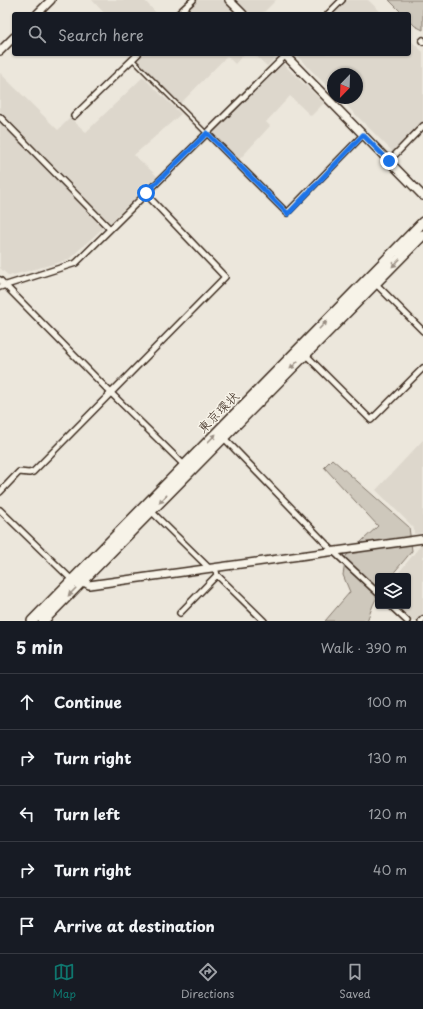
<!DOCTYPE html>
<meta charset="utf-8">
<style>
:root{--surface:#171b24;--page:#20242c;--text:#f1f3f6;--muted:#9ea1a6;--line:#363941;--accent:#0f766e}
body{margin:0;font-family:"Playpen Sans","Klee One",sans-serif;background:var(--page);color:var(--text)}
.controls{position:absolute;right:12px;bottom:12px;display:grid;overflow:hidden;border-radius:4px;box-shadow:0 1px 3px #0004}
.controls button{width:36px;height:36px;display:grid;place-items:center;padding:0;border:0;border-bottom:1px solid var(--line);background:var(--surface);color:var(--text);font:20px sans-serif}
.compass{position:absolute;left:327px;top:68px;width:36px;height:36px;border-radius:50%;background:var(--surface);box-shadow:0 1px 3px #0004;rotate:203deg}
.stop{position:absolute;width:12px;height:12px;margin:-9px;border:3px solid #1a73e8;border-radius:50%;background:#fff}
.stop.end{background:#1a73e8;border-color:#fff;box-shadow:0 1px 4px #0008}
.list{margin:0;padding:0;list-style:none}
h2{display:flex;justify-content:space-between;align-items:center;height:52px;margin:0;padding:0 16px;font-size:17px}
h2 small{font-size:13px;font-weight:400;color:var(--muted)}
.list li{display:grid;grid-template-columns:26px 1fr auto;gap:12px;align-items:center;box-sizing:border-box;height:56px;padding:0 16px;border-top:1px solid var(--line)}
.list b{display:block;font-size:15px;white-space:nowrap}
.list em{font-size:13px;font-style:normal;color:var(--muted)}
.icon{flex:none;width:22px;height:22px;fill:none;stroke:currentColor;stroke-width:2;stroke-linecap:round;stroke-linejoin:round}
.map{position:relative;flex:none;width:423px;height:621px;overflow:hidden}
.search{position:absolute;background:var(--surface);box-shadow:0 1px 3px #0004;left:12px;right:12px;top:12px;height:44px;display:flex;align-items:center;gap:10px;box-sizing:border-box;padding:0 14px;border-radius:4px;color:var(--muted);font-size:15px}
.sheet{height:332px;background:var(--surface)}
nav{display:flex;justify-content:space-around;align-items:center;box-sizing:border-box;height:56px;border-top:1px solid var(--line);background:var(--surface);font-size:11px;color:var(--muted)}
nav a{display:grid;justify-items:center;gap:2px}
nav .on{color:var(--accent)}
.map>svg:first-child{display:block}
</style>
<div class="map">
<svg width="423" height="621" viewBox="0 0 423 621">
<rect width="100%" height="100%" fill="#ece7dc"/>
<filter id="ink" filterUnits="userSpaceOnUse"><feTurbulence type="fractalNoise" baseFrequency=".025" numOctaves="2"/><feDisplacementMap in="SourceGraphic" scale="8" xChannelSelector="R" yChannelSelector="G"/><feConvolveMatrix kernelMatrix="1 2 1 2 8 2 1 2 1" color-interpolation-filters="sRGB"/></filter>
<g filter="url(#ink)">
<path fill="#ddd7cc" d="M92 0H144L157 14H105Z
M197 0H224L238 14H183Z
M233 0H276L262 14H247Z
M346 0H368L383 14H333Z
M409 39 423 52V123L393 152 339 98H357V74H333V92L295 54H409Z
M142 54H244L235 64 227 56 180 104 136 60Z
M254 54H279L267 66Z
M282 63 324 103 311 116 290 96 266 122 270 126 238 161 210 133Z
M0 73 58 130 70 118 86 132 143 77 181 114 134 155 157 176 110 223 0 111Z
M0 121 104 227 68 260 9 276 0 268Z
M423 440V533L414 534V528L376 490Z
M423 544V615L417 621H411L395 606H408V576H396L421 545Z"/>
<path fill="#cec8bc" stroke="#84796d" d="M389 0H423V30L415 26 409 20V14H403Z
M332 459 409 527 412 551 391 576H378V595L373 605 367 621H325L350 592 343 575 346 556 378 526 324 467Z"/>
<g fill="none" stroke-linecap="round" stroke-linejoin="round">
<defs>
<path id="lane" d="M133 60 206 133"/>
<path id="street" d="M178 14 193 0
M328 14 342 0
M423 40 422 41 423 42
M74 116 138 54
M0 117 110 229
M207 133 287 213 363 135
M389 161 423 126
M0 280 111 393 185 466
M375 283 423 331
M0 287 76 263 287 54
M305 354 371 420 423 368
M223 437 333 551 378 593
M0 492 19 472 29 473 33 472 225 277 145 193
M0 510 72 580
M151 511 209 568
M215 567 217 575 264 621
M391 606 407 621
M180 613 217 575
M421 621 423 619"/>
<path id="secondary" d="M229 0 243 14
M37 14 51 0
M0 51 14 37
M284 54 423 196
M82 581 89 585 423 539"/>
<path id="highway" d="M32 621 423 222
M43 621 423 235"/>
</defs>
<use href="#lane" stroke="#3b2a1e" stroke-width="5.5"/>
<use href="#street" stroke="#3b2a1e" stroke-width="8"/>
<use href="#secondary" stroke="#3b2a1e" stroke-width="10"/>
<use href="#highway" stroke="#3b2a1e" stroke-width="12"/>
<use href="#lane" stroke="#f7f3e8" stroke-width="2.5"/>
<use href="#street" stroke="#f7f3e8" stroke-width="5"/>
<use href="#secondary" stroke="#f7f3e8" stroke-width="7"/>
<use href="#highway" stroke="#f7f3e8" stroke-width="9"/>
</g>
<defs><path id="oneway-solid" d="M-6-.8H1V-3.2L6.5 0L1 3.2V.8H-6Z"/></defs>
<g fill="#998e83">
<use href="#oneway-solid" transform="translate(396 263) rotate(135)"/>
<use href="#oneway-solid" transform="translate(323 325) rotate(-46)"/>
<use href="#oneway-solid" transform="translate(294 365) rotate(135)"/>
<use href="#oneway-solid" transform="translate(212 438) rotate(-45)"/>
<use href="#oneway-solid" transform="translate(163 499) rotate(134)"/>
<use href="#oneway-solid" transform="translate(72 592) rotate(134)"/>
</g>
</g>
<g fill="none" stroke-linecap="round" stroke-linejoin="round" filter="url(#ink)">
<path stroke="#1a73e8" stroke-width="5" d="M146 193 207 133 288 214 363 135 389 161"/>
</g>
<g text-anchor="middle" stroke-width="3" stroke-linejoin="round" paint-order="stroke">
<g font-size="13" fill="#3b2a1e" stroke="#f7f3e8">
<text transform="translate(218 412) rotate(-45)" y="5">東京環状</text>
</g>
</g>
</svg>
<div class="controls">
<button><svg class="icon" aria-label="layers" viewBox="0 0 24 24"><path d="M12 4l9 5-9 5-9-5zM3 14l9 5 9-5"/></svg></button>
</div>
<svg class="compass" viewBox="-18 -18 36 36"><path d="M0-13l5 13h-10z" fill="#e53935"/><path d="M0 13l5-13h-10z" fill="#9ea1a6"/></svg>
<div class="stop" style="left:146px;top:193px"></div>
<div class="stop end" style="left:389px;top:161px"></div>
<div class="search"><svg class="icon" aria-label="search" viewBox="0 0 24 24"><circle cx="10" cy="10" r="6"/><path d="M15 15l6 6"/></svg>Search here</div>
</div>
<section class="sheet">
<h2>5 min<small>Walk · 390 m</small></h2>
<ul class="list">
<li><svg class="icon" aria-label="ahead" viewBox="0 0 24 24"><path d="M12 20V5M6 11l6-6 6 6"/></svg><div><b>Continue</b></div><em>100 m</em></li>
<li><svg class="icon" aria-label="right" viewBox="0 0 24 24"><path d="M7 20v-9h11M14 6l5 5-5 5"/></svg><div><b>Turn right</b></div><em>130 m</em></li>
<li><svg class="icon" aria-label="left" viewBox="0 0 24 24"><path d="M17 20v-9H6M10 6l-5 5 5 5"/></svg><div><b>Turn left</b></div><em>120 m</em></li>
<li><svg class="icon" aria-label="right" viewBox="0 0 24 24"><path d="M7 20v-9h11M14 6l5 5-5 5"/></svg><div><b>Turn right</b></div><em>40 m</em></li>
<li><svg class="icon" aria-label="arrive" viewBox="0 0 24 24"><path d="M6 21V4h12l-3 4 3 4H6"/></svg><div><b>Arrive at destination</b></div></li>
</ul>
</section>
<nav>
<a class="on"><svg class="icon" aria-label="map" viewBox="0 0 24 24"><path d="M3 6l6-2 6 2 6-2v14l-6 2-6-2-6 2zM9 4v14M15 6v14"/></svg>Map</a>
<a><svg class="icon" aria-label="directions" viewBox="0 0 24 24"><path d="M12 3l9 9-9 9-9-9zM9 14v-3h6M13 9l2 2-2 2"/></svg>Directions</a>
<a><svg class="icon" aria-label="saved" viewBox="0 0 24 24"><path d="M7 4h10v16l-5-4-5 4z"/></svg>Saved</a>
</nav>
